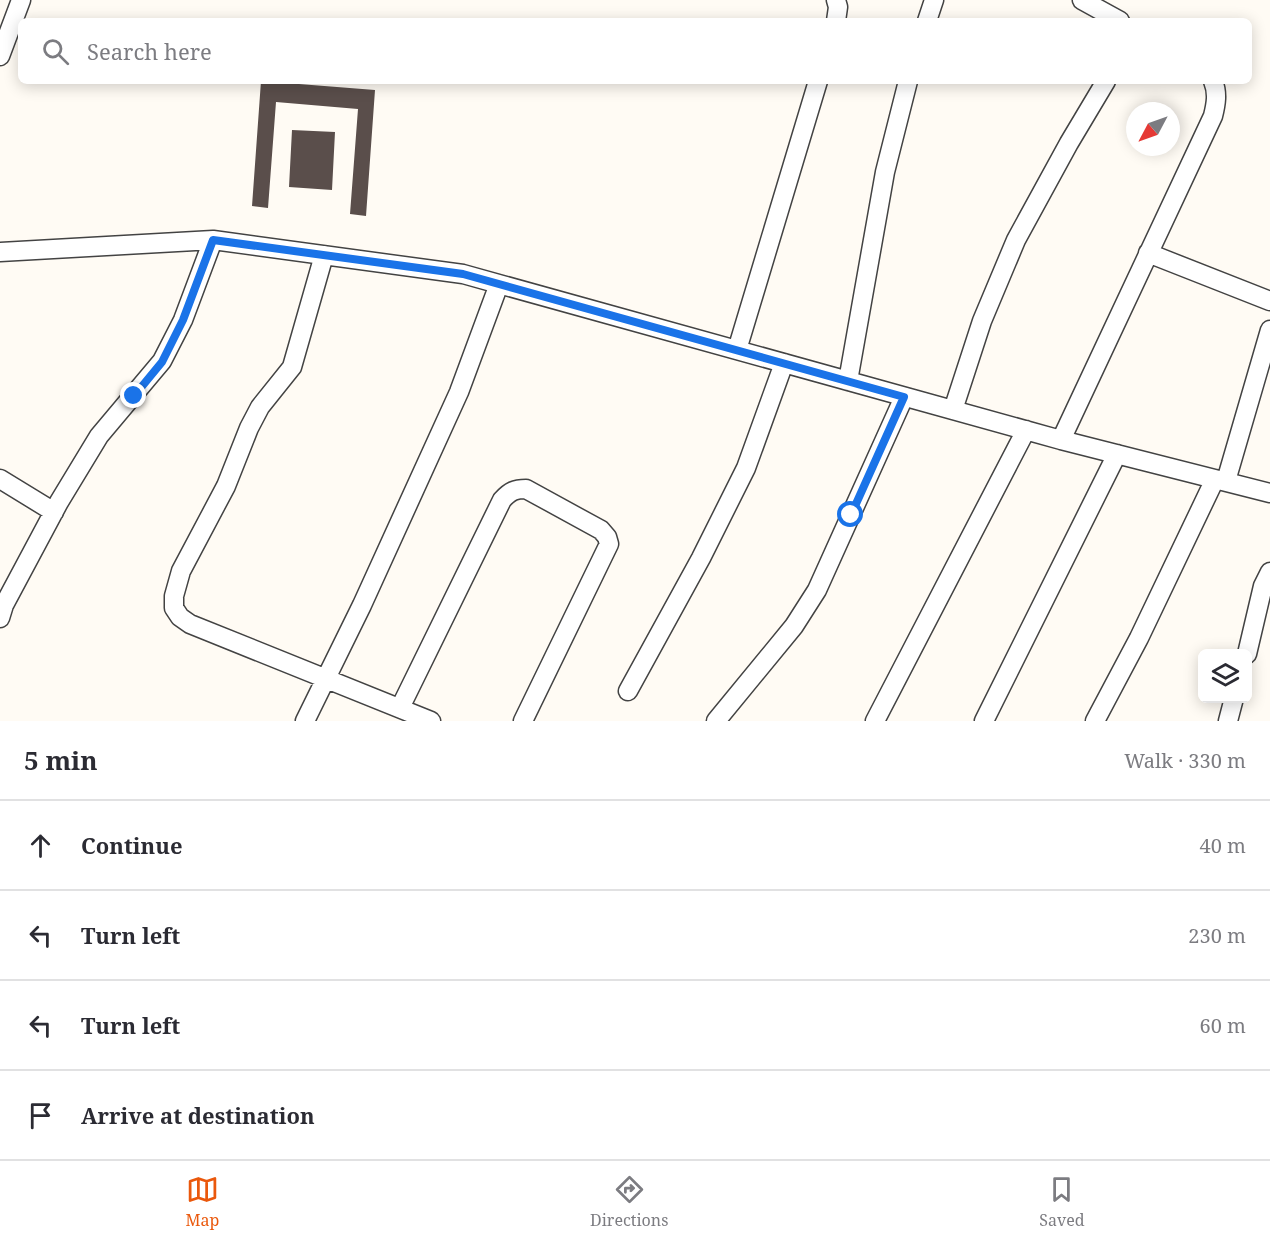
<!DOCTYPE html>
<meta charset="utf-8">
<style>
:root{--surface:#fff;--page:#f7f7f7;--text:#2b2b33;--muted:#7c7c81;--line:#e1e1e2;--accent:#ea580c}
body{margin:0;font-family:"Noto Serif",serif;background:var(--page);color:var(--text)}
.controls{position:absolute;right:18px;bottom:18px;display:grid;overflow:hidden;border-radius:9px;box-shadow:0 3px 15px #0003}
.controls button{width:54px;height:54px;display:grid;place-items:center;padding:0;border:0;border-bottom:2px solid var(--line);background:var(--surface);color:var(--text);font:30px sans-serif}
.compass{position:absolute;left:1126px;top:102px;width:54px;height:54px;border-radius:50%;background:var(--surface);box-shadow:0 3px 15px #0003;rotate:229deg}
.stop{position:absolute;width:18px;height:18px;margin:-14px;border:4px solid #1a73e8;border-radius:50%;background:#fff}
.stop.end{background:#1a73e8;border-color:#fff;box-shadow:0 2px 6px #0008}
.list{margin:0;padding:0;list-style:none}
h2{display:flex;justify-content:space-between;align-items:center;height:78px;margin:0;padding:0 24px;font-size:26px}
h2 small{font-size:20px;font-weight:400;color:var(--muted)}
.list li{display:grid;grid-template-columns:39px 1fr auto;gap:18px;align-items:center;box-sizing:border-box;height:90px;padding:0 24px;border-top:2px solid var(--line)}
.list b{display:block;font-size:22px;white-space:nowrap}
.list em{font-size:20px;font-style:normal;color:var(--muted)}
.icon{flex:none;width:33px;height:33px;fill:none;stroke:currentColor;stroke-width:2;stroke-linecap:round;stroke-linejoin:round}
.map{position:relative;flex:none;width:1270px;height:721px;overflow:hidden}
.search{position:absolute;background:var(--surface);box-shadow:0 3px 15px #0003;left:18px;right:18px;top:18px;height:66px;display:flex;align-items:center;gap:15px;box-sizing:border-box;padding:0 21px;border-radius:9px;color:var(--muted);font-size:22px}
.sheet{height:438px;background:var(--surface)}
nav{display:flex;justify-content:space-around;align-items:center;box-sizing:border-box;height:84px;border-top:2px solid var(--line);background:var(--surface);font-size:16px;color:var(--muted)}
nav a{display:grid;justify-items:center;gap:3px}
nav .on{color:var(--accent)}
.map>svg:first-child{display:block}
</style>
<div class="map">
<svg width="1270" height="721" viewBox="0 0 1270 721">
<rect width="100%" height="100%" fill="#fffbf4"/>
<path fill="#5a4e4b" d="M261 81 375 90 366 216 350 214 358 109 276 102 268 208 252 206Z
M292 130 335 132 332 190 289 187Z"/>
<g fill="none" stroke-linecap="round" stroke-linejoin="round">
<defs>
<path id="street" d="M1082 0 1120 21
M836 21 838 7 836 0
M927 21 934 0
M0 56 21 0
M0 252 213 240 463 274 1061 440 1270 493
M1148 253 1270 301
M324 255 292 367 260 407 249 428 226 486 181 571 174 596V608L180 617 190 624 431 721
M737 350 818 81
M848 381 885 172 908 81
M953 410 982 321 1016 240 1069 143 1106 81
M1061 440 1213 116C1216 104 1218 93 1213 81
M0 479 54 512
M1226 481 1270 330
M0 618 4 605 59 502 99 436 162 361 183 320 213 240
M1247 654 1263 586 1270 572
M628 691 701 558 746 468 784 363
M400 708 502 500C510 491 515 489 526 489L601 530 607 537 609 544 523 721
M305 721 362 605 459 392 499 284
M716 721 794 626 817 590 904 397
M875 721 1026 430
M984 721 1117 454
M1095 721 1139 638 1215 479
M1228 721 1234 698"/>
</defs>
<use href="#street" stroke="#434343" stroke-width="21"/>
<use href="#street" stroke="#fff" stroke-width="18"/>
</g>
<g fill="none" stroke-linecap="round" stroke-linejoin="round">
<path stroke="#1a73e8" stroke-width="8" d="M134 396 162 362 183 320 213 240 463 274 904 397 851 515"/>
</g>
</svg>
<div class="controls">
<button><svg class="icon" aria-label="layers" viewBox="0 0 24 24"><path d="M12 4l9 5-9 5-9-5zM3 14l9 5 9-5"/></svg></button>
</div>
<svg class="compass" viewBox="-18 -18 36 36"><path d="M0-13l5 13h-10z" fill="#e53935"/><path d="M0 13l5-13h-10z" fill="#7c7c81"/></svg>
<div class="stop" style="left:851px;top:515px"></div>
<div class="stop end" style="left:134px;top:396px"></div>
<div class="search"><svg class="icon" aria-label="search" viewBox="0 0 24 24"><circle cx="10" cy="10" r="6"/><path d="M15 15l6 6"/></svg>Search here</div>
</div>
<section class="sheet">
<h2>5 min<small>Walk · 330 m</small></h2>
<ul class="list">
<li><svg class="icon" aria-label="ahead" viewBox="0 0 24 24"><path d="M12 20V5M6 11l6-6 6 6"/></svg><div><b>Continue</b></div><em>40 m</em></li>
<li><svg class="icon" aria-label="left" viewBox="0 0 24 24"><path d="M17 20v-9H6M10 6l-5 5 5 5"/></svg><div><b>Turn left</b></div><em>230 m</em></li>
<li><svg class="icon" aria-label="left" viewBox="0 0 24 24"><path d="M17 20v-9H6M10 6l-5 5 5 5"/></svg><div><b>Turn left</b></div><em>60 m</em></li>
<li><svg class="icon" aria-label="arrive" viewBox="0 0 24 24"><path d="M6 21V4h12l-3 4 3 4H6"/></svg><div><b>Arrive at destination</b></div></li>
</ul>
</section>
<nav>
<a class="on"><svg class="icon" aria-label="map" viewBox="0 0 24 24"><path d="M3 6l6-2 6 2 6-2v14l-6 2-6-2-6 2zM9 4v14M15 6v14"/></svg>Map</a>
<a><svg class="icon" aria-label="directions" viewBox="0 0 24 24"><path d="M12 3l9 9-9 9-9-9zM9 14v-3h6M13 9l2 2-2 2"/></svg>Directions</a>
<a><svg class="icon" aria-label="saved" viewBox="0 0 24 24"><path d="M7 4h10v16l-5-4-5 4z"/></svg>Saved</a>
</nav>
